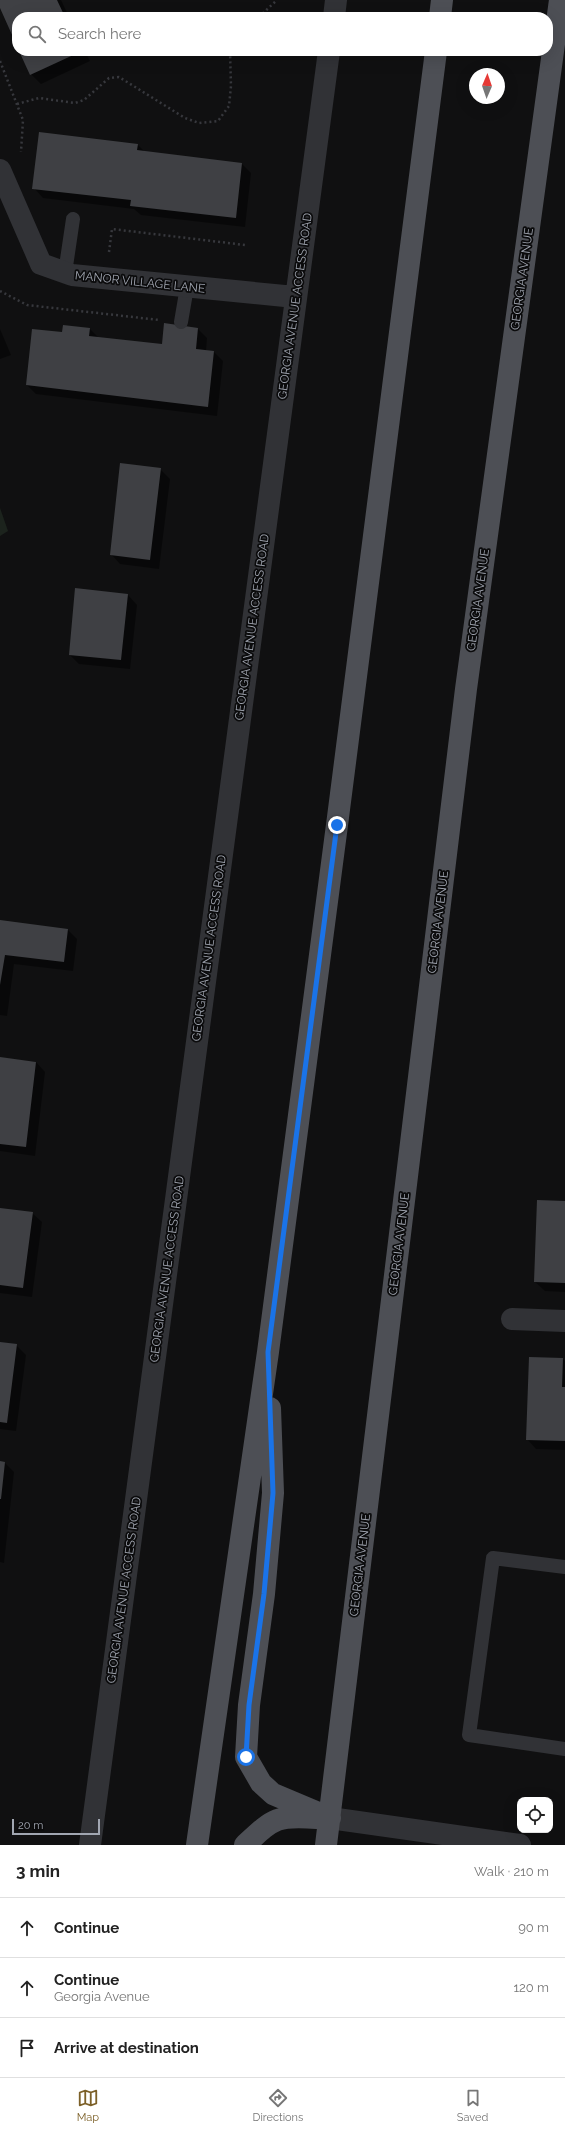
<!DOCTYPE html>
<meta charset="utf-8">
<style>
:root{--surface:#fff;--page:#f2f2f2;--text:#222;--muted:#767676;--line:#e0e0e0;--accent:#7c6028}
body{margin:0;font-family:Raleway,sans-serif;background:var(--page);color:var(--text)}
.controls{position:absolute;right:12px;bottom:12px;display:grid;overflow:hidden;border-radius:8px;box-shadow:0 4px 16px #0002}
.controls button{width:36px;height:36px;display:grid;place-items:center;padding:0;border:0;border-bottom:1px solid var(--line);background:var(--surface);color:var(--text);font:20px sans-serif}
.compass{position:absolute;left:469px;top:68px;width:36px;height:36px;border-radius:50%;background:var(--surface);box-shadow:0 4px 16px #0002;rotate:2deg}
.scale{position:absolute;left:12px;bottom:10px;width:88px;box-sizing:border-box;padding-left:4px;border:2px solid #a1a6b1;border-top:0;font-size:11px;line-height:14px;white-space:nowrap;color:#a1a6b1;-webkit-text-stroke:3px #0b0b0c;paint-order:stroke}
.stop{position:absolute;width:12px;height:12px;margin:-9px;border:3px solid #1a73e8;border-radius:50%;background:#fff}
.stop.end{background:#1a73e8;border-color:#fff;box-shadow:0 1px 4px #0008}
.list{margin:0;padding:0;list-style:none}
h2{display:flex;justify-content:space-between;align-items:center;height:52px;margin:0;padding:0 16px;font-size:17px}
h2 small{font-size:13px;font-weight:400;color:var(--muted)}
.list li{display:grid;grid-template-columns:26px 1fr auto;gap:12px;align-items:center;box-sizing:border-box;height:60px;padding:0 16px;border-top:1px solid var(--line)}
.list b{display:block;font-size:15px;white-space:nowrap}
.list p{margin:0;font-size:13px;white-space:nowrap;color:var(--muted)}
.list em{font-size:13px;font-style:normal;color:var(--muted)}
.icon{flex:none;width:22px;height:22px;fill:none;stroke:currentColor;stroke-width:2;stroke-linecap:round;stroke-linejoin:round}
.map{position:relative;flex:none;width:565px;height:1845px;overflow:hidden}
.search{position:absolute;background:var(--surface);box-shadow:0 4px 16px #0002;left:12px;right:12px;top:12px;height:44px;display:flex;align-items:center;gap:10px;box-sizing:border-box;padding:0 14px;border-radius:16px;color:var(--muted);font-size:15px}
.sheet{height:232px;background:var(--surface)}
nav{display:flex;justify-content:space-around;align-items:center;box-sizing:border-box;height:56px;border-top:1px solid var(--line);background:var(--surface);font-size:11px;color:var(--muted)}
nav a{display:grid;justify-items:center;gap:2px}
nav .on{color:var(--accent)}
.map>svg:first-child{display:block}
</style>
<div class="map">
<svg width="565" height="1845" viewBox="0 0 565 1845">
<rect width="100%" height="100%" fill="#101011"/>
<path fill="#1c231d" d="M0 508 8 531 0 536Z"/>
<path fill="#0007" d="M0 0H61L69 17H17V43L0 6Z
M21 51H85L90 61 41 84 31 74Z
M138 145 145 152 242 164 251 173 245 227 141 215 134 209 43 198 34 188Z
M165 324 198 329 207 338 206 351 214 352 223 361 217 416 36 394 27 385 63 334 90 329 99 338 163 345Z
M0 329 11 355 0 359Z
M160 469 170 479 159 569 120 564 111 554Z
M128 595 137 605 130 669 79 664 70 655Z
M0 921 68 930 77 939 73 971 14 964 7 1016 0 1015Z
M0 1058 36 1062 45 1072 35 1156 0 1151Z
M565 1202V1292L545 1291 535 1282Z
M0 1209 32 1213 42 1222 32 1297 0 1293Z
M0 1343 16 1345 26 1355 16 1431 0 1429Z
M563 1359 565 1361V1450L536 1449 527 1439Z
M0 1462 5 1463 14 1472 4 1563 0 1562Z"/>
<path fill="#3f4044" d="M0 0H57L65 17H17V46L0 8Z
M19 51H82L30 75Z
M39 132 138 144 137 150 242 163 236 218 130 206 131 200 32 189Z
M164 323 198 328 196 349 214 351 208 407 26 385 32 329 62 332 63 325 90 328 89 336 162 344Z
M120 463 161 468 150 560 110 555Z
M75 588 128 594 121 660 69 655Z
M0 920 68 929 64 962 5 955 0 985Z
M0 1057 36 1062 26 1147 0 1144Z
M537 1200 565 1201V1283L534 1282Z
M0 1208 33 1212 23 1288 0 1285Z
M0 1342 17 1344 7 1423 0 1422Z
M529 1357 563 1358 562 1387H565V1441L526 1440Z
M0 1461 5 1462 1 1499H0Z"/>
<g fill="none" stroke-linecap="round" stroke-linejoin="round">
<path stroke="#37383d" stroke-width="2.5" stroke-dasharray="2 3" stroke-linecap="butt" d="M259 17 277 0
M0 61 23 120 21 152
M17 104 39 98 75 103 84 100 109 78 119 77 185 118 199 123 218 121 229 106 231 86 230 51
M109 252 112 229 245 245
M0 291 27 305 159 320"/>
<path stroke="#313236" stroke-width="14" d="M65 273 73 219
M181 322 187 287
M565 1567 493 1558 469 1735 565 1749"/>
<path stroke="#313236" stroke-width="22" d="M334 17 336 0
M0 170 41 264 72 275 295 297
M512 1319 565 1321
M90 1845 329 51"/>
<path stroke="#313236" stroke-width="22" d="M330 1818 520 1845"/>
<path stroke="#4d4f55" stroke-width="22" d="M440 17 442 0
M270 1408 273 1493 264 1594 249 1705 246 1757 261 1783 273 1794 330 1818
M197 1845 268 1352 337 825 436 51
M245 1845C274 1818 276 1815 317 1818
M326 1845 466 689 560 0"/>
</g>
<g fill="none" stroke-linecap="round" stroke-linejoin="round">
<path stroke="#1a73e8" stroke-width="5" d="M246 1757 249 1705 264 1594 273 1493 268 1352 337 825"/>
</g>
<g text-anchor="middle" stroke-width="3.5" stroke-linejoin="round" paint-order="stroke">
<g font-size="12" fill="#a1a6b1" stroke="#0b0b0c">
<text transform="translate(522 279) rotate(-82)" y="4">GEORGIA AVENUE</text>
<text transform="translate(140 282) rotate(6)" y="4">MANOR VILLAGE LANE</text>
<text transform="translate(295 306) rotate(-82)" y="4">GEORGIA AVENUE ACCESS ROAD</text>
<text transform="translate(478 600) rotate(-82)" y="4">GEORGIA AVENUE</text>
<text transform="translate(252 627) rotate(-82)" y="4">GEORGIA AVENUE ACCESS ROAD</text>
<text transform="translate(438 922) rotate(-83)" y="4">GEORGIA AVENUE</text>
<text transform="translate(209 948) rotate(-82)" y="4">GEORGIA AVENUE ACCESS ROAD</text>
<text transform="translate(399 1244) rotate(-83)" y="4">GEORGIA AVENUE</text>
<text transform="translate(167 1269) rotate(-82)" y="4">GEORGIA AVENUE ACCESS ROAD</text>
<text transform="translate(360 1565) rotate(-83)" y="4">GEORGIA AVENUE</text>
<text transform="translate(124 1590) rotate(-82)" y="4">GEORGIA AVENUE ACCESS ROAD</text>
</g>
</g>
</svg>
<div class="controls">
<button><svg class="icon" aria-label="locate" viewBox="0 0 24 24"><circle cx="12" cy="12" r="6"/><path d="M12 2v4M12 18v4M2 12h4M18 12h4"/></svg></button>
</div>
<svg class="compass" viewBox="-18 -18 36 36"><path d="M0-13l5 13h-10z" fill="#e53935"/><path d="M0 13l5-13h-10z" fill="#767676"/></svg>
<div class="scale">20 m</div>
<div class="stop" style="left:246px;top:1757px"></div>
<div class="stop end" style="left:337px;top:825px"></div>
<div class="search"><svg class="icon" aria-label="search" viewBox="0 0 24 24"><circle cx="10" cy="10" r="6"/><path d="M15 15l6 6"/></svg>Search here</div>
</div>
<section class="sheet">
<h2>3 min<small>Walk · 210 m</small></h2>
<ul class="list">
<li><svg class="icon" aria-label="ahead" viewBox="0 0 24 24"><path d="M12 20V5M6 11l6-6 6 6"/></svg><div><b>Continue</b></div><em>90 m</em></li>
<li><svg class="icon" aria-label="ahead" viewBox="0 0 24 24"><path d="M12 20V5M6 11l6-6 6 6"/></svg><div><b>Continue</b><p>Georgia Avenue</p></div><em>120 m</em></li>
<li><svg class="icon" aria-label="arrive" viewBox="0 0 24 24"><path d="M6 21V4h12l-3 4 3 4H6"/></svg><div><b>Arrive at destination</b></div></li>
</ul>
</section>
<nav>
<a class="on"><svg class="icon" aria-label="map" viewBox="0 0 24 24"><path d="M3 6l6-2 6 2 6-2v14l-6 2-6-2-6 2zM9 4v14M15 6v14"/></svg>Map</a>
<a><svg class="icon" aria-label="directions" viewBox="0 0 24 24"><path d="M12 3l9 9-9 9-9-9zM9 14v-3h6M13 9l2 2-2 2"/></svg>Directions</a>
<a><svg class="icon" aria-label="saved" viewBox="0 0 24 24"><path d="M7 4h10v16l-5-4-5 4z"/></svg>Saved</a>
</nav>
